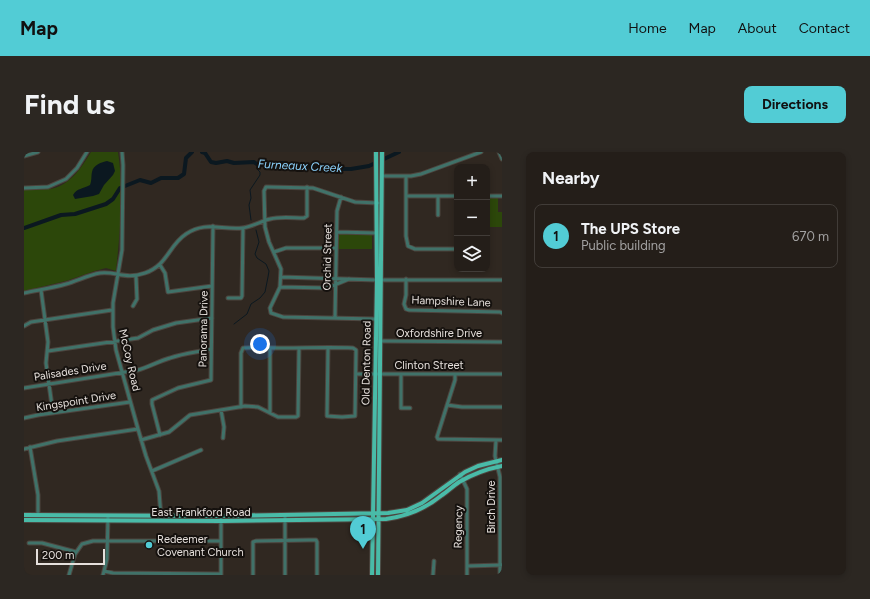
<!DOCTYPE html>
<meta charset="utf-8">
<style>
:root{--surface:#241e19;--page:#2c2722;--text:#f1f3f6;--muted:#a3a2a2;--line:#413c38;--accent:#52ccd5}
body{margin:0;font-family:Figtree,sans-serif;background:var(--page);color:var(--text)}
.controls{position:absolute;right:12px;top:12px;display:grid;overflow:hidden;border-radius:8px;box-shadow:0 2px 6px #0003}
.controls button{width:36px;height:36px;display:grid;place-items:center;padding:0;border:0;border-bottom:1px solid var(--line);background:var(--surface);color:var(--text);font:20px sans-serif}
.scale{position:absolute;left:12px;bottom:10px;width:69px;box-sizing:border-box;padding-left:4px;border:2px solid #e6e0dc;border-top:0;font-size:11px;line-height:14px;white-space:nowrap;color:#e6e0dc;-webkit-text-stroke:3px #15110e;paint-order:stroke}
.you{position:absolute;left:236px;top:192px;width:14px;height:14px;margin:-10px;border:3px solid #fff;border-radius:50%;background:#1a73e8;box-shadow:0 0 0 6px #1a73e833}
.badge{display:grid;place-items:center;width:26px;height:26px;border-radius:50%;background:var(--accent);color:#111;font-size:13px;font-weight:700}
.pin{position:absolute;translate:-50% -33px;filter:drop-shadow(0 1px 2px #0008)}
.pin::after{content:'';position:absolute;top:21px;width:14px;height:12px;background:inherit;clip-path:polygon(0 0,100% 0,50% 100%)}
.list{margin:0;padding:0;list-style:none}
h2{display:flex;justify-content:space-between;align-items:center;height:52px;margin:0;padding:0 16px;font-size:17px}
h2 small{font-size:13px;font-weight:400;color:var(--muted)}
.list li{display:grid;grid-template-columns:26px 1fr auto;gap:12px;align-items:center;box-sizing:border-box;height:64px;margin:0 8px 8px;padding:0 8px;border:1px solid var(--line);border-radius:8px}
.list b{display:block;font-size:15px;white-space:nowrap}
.list p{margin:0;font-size:13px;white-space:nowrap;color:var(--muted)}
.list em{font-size:13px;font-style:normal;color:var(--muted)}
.icon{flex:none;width:22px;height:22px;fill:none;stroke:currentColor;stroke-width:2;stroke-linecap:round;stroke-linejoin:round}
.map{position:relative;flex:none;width:478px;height:423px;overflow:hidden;border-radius:8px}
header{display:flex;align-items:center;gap:24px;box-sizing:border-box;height:56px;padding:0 20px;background:var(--accent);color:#111}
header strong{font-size:19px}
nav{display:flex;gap:22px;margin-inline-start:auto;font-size:14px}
.intro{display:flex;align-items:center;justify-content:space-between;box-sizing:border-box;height:96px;padding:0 24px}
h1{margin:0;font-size:28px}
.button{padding:10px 18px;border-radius:8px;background:var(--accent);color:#111;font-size:14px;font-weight:700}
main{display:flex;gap:24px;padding:0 24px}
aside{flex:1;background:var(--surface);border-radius:8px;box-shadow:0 2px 6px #0003}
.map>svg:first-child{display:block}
</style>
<header>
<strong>Map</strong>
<nav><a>Home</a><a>Map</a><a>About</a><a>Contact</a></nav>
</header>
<div class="intro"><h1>Find us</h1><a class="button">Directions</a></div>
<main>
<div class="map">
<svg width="478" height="423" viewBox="0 0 478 423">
<rect width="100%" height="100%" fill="#302821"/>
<path fill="#2c470a" d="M67 0H94C100 36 96 82 92 119L82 116 71 119 42 129 0 139V38C8 36 17 37 25 37 45 35 58 15 67 0Z
M463 45H474V60H478V75H463Z
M315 82H348V97H314V83Z"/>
<path fill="#0b1820" d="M83 9 89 11 91 19 89 23 80 33 75 42 69 44 51 47 49 43C53 36 59 37 66 33 68 28 67 24 68 20 69 13 78 10 83 9Z"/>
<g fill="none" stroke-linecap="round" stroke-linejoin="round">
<path stroke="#0b1820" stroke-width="1" d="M227 68 225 53 227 46 226 38 236 23V20L233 17 235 13
M210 172 223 162 227 152 236 146 241 140 244 125 245 119 242 112 233 106 231 102 235 90 232 78"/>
<path stroke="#0b1820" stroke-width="4" d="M178 0 181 1 187 10 192 11 203 9 210 11 230 10 234 13H238L258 11 281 15 299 13 318 17H327L345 14 375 0
M0 76 37 63 51 62 82 52 89 47 96 36 116 28 127 31 137 26H154L160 22 162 6 168 0"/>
<defs>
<path id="minor" d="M98 0 99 13 98 98 89 151V175L92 198 114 277 122 304 135 339 137 365
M475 0 478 7
M0 4 14 0
M358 24H387L397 22 457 0
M382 24V84L384 94 391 97H433
M0 36 24 35 42 27 53 16 63 0
M382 44H433
M463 44H478
M414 63V44
M313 80 352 81
M250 100 262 96H312
M136 113 141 121 144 140 188 134
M257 125 353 128H478
M382 127V143L380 152 382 157 385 158 476 160 478 161
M256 135 303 136 325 127
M17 138 24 190 22 211 29 261
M0 141C14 138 28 136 42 132 53 129 64 123 76 121 93 119 101 128 121 121 144 113 144 94 162 82 181 69 197 78 218 76 228 75 237 69 246 67 257 64 269 66 280 66L283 64V35
M204 146H217L218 144 219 76
M109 154 113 147 112 124
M311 166 313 59 317 45
M352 167 259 165 247 161 246 156 256 135 257 117 245 90 241 75 240 39 242 35H244L289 36 331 50 354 51
M0 174 7 170 88 158
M356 189 478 190
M246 196V261
M24 199 114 186 129 178 152 171 188 166
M332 222H478
M377 222V256H386
M431 222V228L413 285 414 287 478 288
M0 236 114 218C125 215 135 209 146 206 160 201 174 200 187 197
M423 253 438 255H478
M217 255V201L219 196C233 195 247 196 260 196 283 196 306 195 329 196L332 198V201L331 264 318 265 303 264 304 196
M197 258 200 275 199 286
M0 266 14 263 106 250
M136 283 128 252V248L154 236 187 228 189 74
M117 288 145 280 166 263 221 254 234 255 254 265H272L274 264 275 196
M472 288 471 304 476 325V423
M6 295 14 343V363
M0 297 33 289 114 277
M128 319 177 298
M436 322 443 337V423
M5 391H18L52 400
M443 414 478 413
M80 419 89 421 197 422
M45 423 51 402 58 392 69 389H197
M79 423 83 407 84 364
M197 423V367
M229 423V390L232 389 285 388H292L293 390V423
M261 423V363
M409 423 410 409"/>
<path id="major" d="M0 363 197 364 364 361 383 358 398 351 441 320 454 314 478 308
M0 368 197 369 362 367C384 364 401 357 418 343 424 339 429 334 435 330 449 322 462 317 478 314
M348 423 353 128 352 0
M354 423 358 0"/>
</defs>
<use href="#minor" stroke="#4d453f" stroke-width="5"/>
<use href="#major" stroke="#4d453f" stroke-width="6"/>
<use href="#minor" stroke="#407269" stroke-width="3"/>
<use href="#major" stroke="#49bba8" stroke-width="4"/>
</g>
<circle fill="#52ccd5" stroke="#15110e" stroke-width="1.5" cx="125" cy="393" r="4"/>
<g text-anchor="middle" stroke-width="4" stroke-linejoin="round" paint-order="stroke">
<g font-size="11" fill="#e6e0dc" stroke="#15110e">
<text transform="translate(303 105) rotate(-89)" y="4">Orchid Street</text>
<text transform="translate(427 149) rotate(2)" y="4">Hampshire Lane</text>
<text transform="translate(179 177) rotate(-89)" y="4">Panorama Drive</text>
<text x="415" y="185">Oxfordshire Drive</text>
<text transform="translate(106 208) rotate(77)" y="4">McCoy Road</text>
<text transform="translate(342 211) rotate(-89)" y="4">Old Denton Road</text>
<text x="405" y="217">Clinton Street</text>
<text transform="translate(46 219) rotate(-9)" y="4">Palisades Drive</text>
<text transform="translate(52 249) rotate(-9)" y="4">Kingspoint Drive</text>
<text transform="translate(467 355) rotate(-90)" y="4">Birch Drive</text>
<text x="177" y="364">East Frankford Road</text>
<text transform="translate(434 375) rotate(-89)" y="4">Regency</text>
</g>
<g font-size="11" fill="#e6e0dc" stroke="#15110e" text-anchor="start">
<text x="133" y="391">Redeemer<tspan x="133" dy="13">Covenant Church</tspan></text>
</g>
<g font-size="12" font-style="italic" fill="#8cd3fe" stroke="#15110e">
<text transform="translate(276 14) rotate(3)" y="4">Furneaux Creek</text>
</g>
</g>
</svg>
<div class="controls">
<button>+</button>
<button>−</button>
<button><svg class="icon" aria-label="layers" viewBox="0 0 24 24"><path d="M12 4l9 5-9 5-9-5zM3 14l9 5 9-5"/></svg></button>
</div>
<div class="scale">200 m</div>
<div class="you"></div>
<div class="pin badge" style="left:339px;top:397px">1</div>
</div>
<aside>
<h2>Nearby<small></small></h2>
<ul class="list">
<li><span class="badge">1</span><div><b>The UPS Store</b><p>Public building</p></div><em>670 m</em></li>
</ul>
</aside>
</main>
